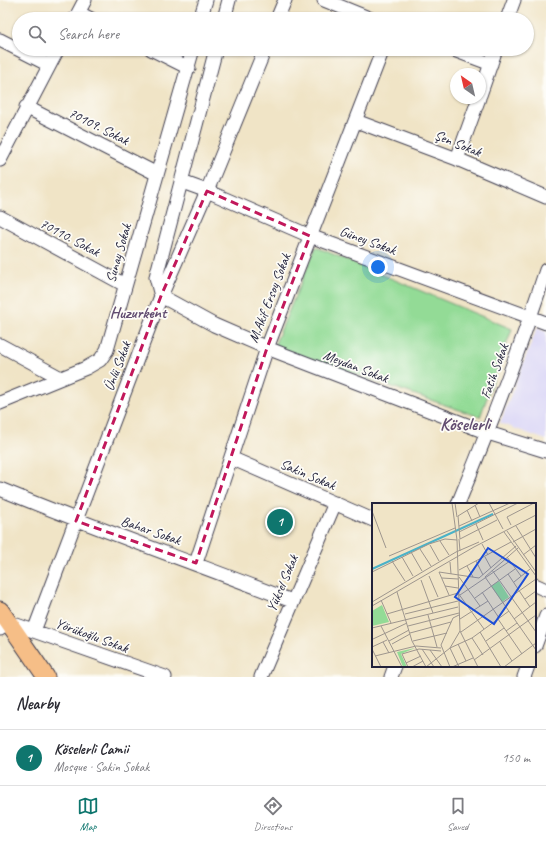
<!DOCTYPE html>
<meta charset="utf-8">
<style>
:root{--surface:#fff;--page:#f2f2f3;--text:#2b2b33;--muted:#7c7c81;--line:#e1e1e2;--accent:#0f766e}
body{margin:0;font-family:Caveat,sans-serif;background:var(--page);color:var(--text)}
.compass{position:absolute;left:450px;top:68px;width:36px;height:36px;border-radius:50%;background:var(--surface);box-shadow:0 1px 3px #0004;rotate:326deg}
.you{position:absolute;left:378px;top:267px;width:14px;height:14px;margin:-10px;border:3px solid #fff;border-radius:50%;background:#1a73e8;box-shadow:0 0 0 6px #1a73e833}
.badge{display:grid;place-items:center;width:26px;height:26px;border-radius:50%;background:var(--accent);color:#fff;font-size:13px;font-weight:700}
.pin{position:absolute;translate:-50% -50%;border:2px solid #fff;box-shadow:0 1px 4px #0006}
.list{margin:0;padding:0;list-style:none}
h2{display:flex;justify-content:space-between;align-items:center;height:52px;margin:0;padding:0 16px;font-size:17px}
h2 small{font-size:13px;font-weight:400;color:var(--muted)}
.list li{display:grid;grid-template-columns:26px 1fr auto;gap:12px;align-items:center;box-sizing:border-box;height:56px;padding:0 16px;border-top:1px solid var(--line)}
.list b{display:block;font-size:15px;white-space:nowrap}
.list p{margin:0;font-size:13px;white-space:nowrap;color:var(--muted)}
.list em{font-size:13px;font-style:normal;color:var(--muted)}
.icon{flex:none;width:22px;height:22px;fill:none;stroke:currentColor;stroke-width:2;stroke-linecap:round;stroke-linejoin:round}
.map{position:relative;flex:none;width:546px;height:677px;overflow:hidden}
.search{position:absolute;background:var(--surface);box-shadow:0 1px 3px #0004;left:12px;right:12px;top:12px;height:44px;display:flex;align-items:center;gap:10px;box-sizing:border-box;padding:0 14px;border-radius:22px;color:var(--muted);font-size:15px}
.sheet{height:108px;background:var(--surface)}
nav{display:flex;justify-content:space-around;align-items:center;box-sizing:border-box;height:56px;border-top:1px solid var(--line);background:var(--surface);font-size:11px;color:var(--muted)}
nav a{display:grid;justify-items:center;gap:2px}
nav .on{color:var(--accent)}
.map>svg:first-child{display:block}
</style>
<div class="map">
<svg width="546" height="677" viewBox="0 0 546 677">
<rect width="100%" height="100%" fill="#fdfcf7"/>
<filter id="ink" filterUnits="userSpaceOnUse"><feTurbulence type="fractalNoise" baseFrequency=".025" numOctaves="2"/><feDisplacementMap in="SourceGraphic" scale="8" xChannelSelector="R" yChannelSelector="G"/><feConvolveMatrix kernelMatrix="1 2 1 2 8 2 1 2 1" color-interpolation-filters="sRGB"/></filter>
<filter id="wash" filterUnits="userSpaceOnUse"><feTurbulence type="fractalNoise" baseFrequency=".012" numOctaves="4" result="noise"/><feDisplacementMap in="SourceGraphic" scale="16" xChannelSelector="R" yChannelSelector="G"/><feGaussianBlur stdDeviation="0.9" result="paint"/><feColorMatrix in="noise" values="0 0 0 0 0 0 0 0 0 0 0 0 0 0 0 0 0 1.4 0 .05"/><feComposite in="paint" operator="in"/></filter>
<g filter="url(#wash)">
<rect width="100%" height="100%" fill="#f0e4c6"/>
<path fill="#dad6f7" d="M537 328 546 331V440L500 423Z"/>
<path fill="#93db96" stroke="#5a7e68" d="M316 247 512 329 480 417 274 346Z"/>
</g>
<g filter="url(#ink)">
<g fill="none" stroke-linecap="round" stroke-linejoin="round">
<defs>
<path id="minor" d="M324 0 371 19
M79 13 91 19
M75 19 85 0
M200 19 206 0
M224 19 229 0
M277 19 285 0
M507 19 514 0
M0 40 49 65
M151 49 189 68
M216 49 156 277 161 296 214 325 267 348 488 433 546 451
M451 49 491 64
M480 95 496 49
M26 107 157 174
M356 121 457 159 546 197
M457 159 479 98
M0 160 58 49
M182 182 207 191 310 236 546 323
M0 217 125 285
M0 345 59 377
M0 403 86 368 100 360 107 350 193 49
M231 458 373 520
M0 489C96 529 195 563 292 601
M458 504C490 427 520 349 546 270
M196 563 267 348 383 49
M535 585 546 590
M0 629 8 622 165 677
M34 631 161 296 207 191 265 49
M535 646 546 616
M261 677 335 503
M391 677 395 666
M524 677 528 666"/>
<path id="major" d="M0 610 46 677"/>
</defs>
<use href="#minor" stroke="#413f50" stroke-width="15"/>
<use href="#major" stroke="#413f50" stroke-width="19"/>
<use href="#minor" stroke="#fff" stroke-width="13"/>
<use href="#major" stroke="#f6be87" stroke-width="17"/>
</g>
</g>
<path fill="none" stroke="#c2185b" stroke-width="3" stroke-dasharray="8 5" stroke-linejoin="round" d="M207 191 310 236 267 348 196 563 76 521 161 296Z"/>
<g text-anchor="middle" stroke-width="3.5" stroke-linejoin="round" paint-order="stroke">
<g font-size="14" fill="#22223b" stroke="#fdfcf7">
<text transform="translate(99 126) rotate(27)" y="5">70109. Sokak</text>
<text transform="translate(458 143) rotate(22)" y="5">Şen Sokak</text>
<text transform="translate(70 237) rotate(28)" y="5">70110. Sokak</text>
<text transform="translate(368 240) rotate(20)" y="5">Güney Sokak</text>
<text transform="translate(118 253) rotate(-74)" y="5">Sunay Sokak</text>
<text transform="translate(269 298) rotate(-69)" y="5">M.Akif Ersoy Sokak</text>
<text transform="translate(117 366) rotate(-69)" y="5">Ünlü Sokak</text>
<text transform="translate(356 366) rotate(21)" y="5">Meydan Sokak</text>
<text transform="translate(494 371) rotate(-70)" y="5">Fatih Sokak</text>
<text transform="translate(308 474) rotate(23)" y="5">Sakin Sokak</text>
<text transform="translate(151 530) rotate(19)" y="5">Bahar Sokak</text>
<text transform="translate(282 583) rotate(-67)" y="5">Yüksel Sokak</text>
<text transform="translate(92 635) rotate(20)" y="5">Yörükoğlu Sokak</text>
</g>
<g font-size="16" font-weight="bold" fill="#624d71" stroke="#fdfcf7">
<text x="138" y="318">Huzurkent</text>
</g>
<g font-size="18" font-weight="bold" fill="#624d71" stroke="#fdfcf7">
<text x="465" y="430">Köselerli</text>
</g>
</g>
<g transform="translate(372 503)">
<rect width="164" height="164" fill="#f0e4c6"/>
<path d="M127 78 137 94 130 99 119 83ZM10 102 17 119 0 123V108ZM43 145 29 151 35 164H31L25 149Z" fill="#93db96"/>
<path fill="none" stroke="#4ab2c8" stroke-width="2" d="M0 66 121 11"/>
<path fill="none" stroke="#9e968e" stroke-width="1" d="M80 0 85 37 88 128 106 164M83 0 85 14M117 0 131 26M103 2 108 14M95 7 100 18M0 8 14 45M104 21 111 37M139 22 135 14 162 0M87 23 138 0M144 23 164 55M135 28 164 69M87 29 146 0M132 29 164 73M87 36 88 48M88 36 86 13 107 0M88 36 125 17M68 38 77 52M141 39 164 26M110 41 116 52M58 42 67 58M146 45 113 74 164 147M48 46 59 63M39 49 50 68M151 52 164 42M17 53 83 25M30 54 41 73M113 54 119 65M135 54 149 73M20 58 33 78M104 58 111 72M78 59 79 71M95 63 101 74M87 67 139 39M120 67 164 129M0 69 57 41 73 36 85 37M67 69 107 75 144 43M67 69 77 92M136 71 158 104M57 73 66 94M87 74 108 103M70 75 86 76M49 77 61 110M142 79 158 66M73 83 86 85M25 89 40 138 54 164M110 89 127 115M88 92 138 58M103 95 143 66M153 96 164 88M9 97 19 120M0 99 84 49 107 39M0 103 102 44 164 12M15 111 86 90 112 126M33 111 86 98M56 112 65 144M88 116 116 98M126 116 150 151M142 116 164 99M9 123 30 164M36 123 87 110M0 125 86 104M134 128 145 120M89 129 164 76M108 129 129 164M38 130 79 119M100 135 111 152M1 136 35 120M17 138 37 127M41 138 75 130M114 138 132 125M11 139 17 150M128 139 140 158M20 141 38 131M86 141 94 158M0 144 15 137M0 146 9 164M50 146 62 164M58 147 70 164M3 153 44 143 69 145M102 157 164 112M34 160 49 153M36 164 30 151 47 146 69 148M40 164 51 158M54 164 78 145 88 128M78 164 69 142 81 115 87 112M80 164 101 155M87 164 78 145 100 135 137 108M132 164 164 140"/>
<path fill="#1d4ed8" fill-opacity="0.15" stroke="#1d4ed8" stroke-width="2" d="M116 45 156 71 122 121 83 94Z"/>
<rect width="164" height="164" fill="none" stroke="#22223b" stroke-width="2"/>
</g>
</svg>
<svg class="compass" viewBox="-18 -18 36 36"><path d="M0-13l5 13h-10z" fill="#e53935"/><path d="M0 13l5-13h-10z" fill="#7c7c81"/></svg>
<div class="you"></div>
<div class="pin badge" style="left:280px;top:522px">1</div>
<div class="search"><svg class="icon" aria-label="search" viewBox="0 0 24 24"><circle cx="10" cy="10" r="6"/><path d="M15 15l6 6"/></svg>Search here</div>
</div>
<section class="sheet">
<h2>Nearby<small></small></h2>
<ul class="list">
<li><span class="badge">1</span><div><b>Köselerli Camii</b><p>Mosque · Sakin Sokak</p></div><em>150 m</em></li>
</ul>
</section>
<nav>
<a class="on"><svg class="icon" aria-label="map" viewBox="0 0 24 24"><path d="M3 6l6-2 6 2 6-2v14l-6 2-6-2-6 2zM9 4v14M15 6v14"/></svg>Map</a>
<a><svg class="icon" aria-label="directions" viewBox="0 0 24 24"><path d="M12 3l9 9-9 9-9-9zM9 14v-3h6M13 9l2 2-2 2"/></svg>Directions</a>
<a><svg class="icon" aria-label="saved" viewBox="0 0 24 24"><path d="M7 4h10v16l-5-4-5 4z"/></svg>Saved</a>
</nav>
